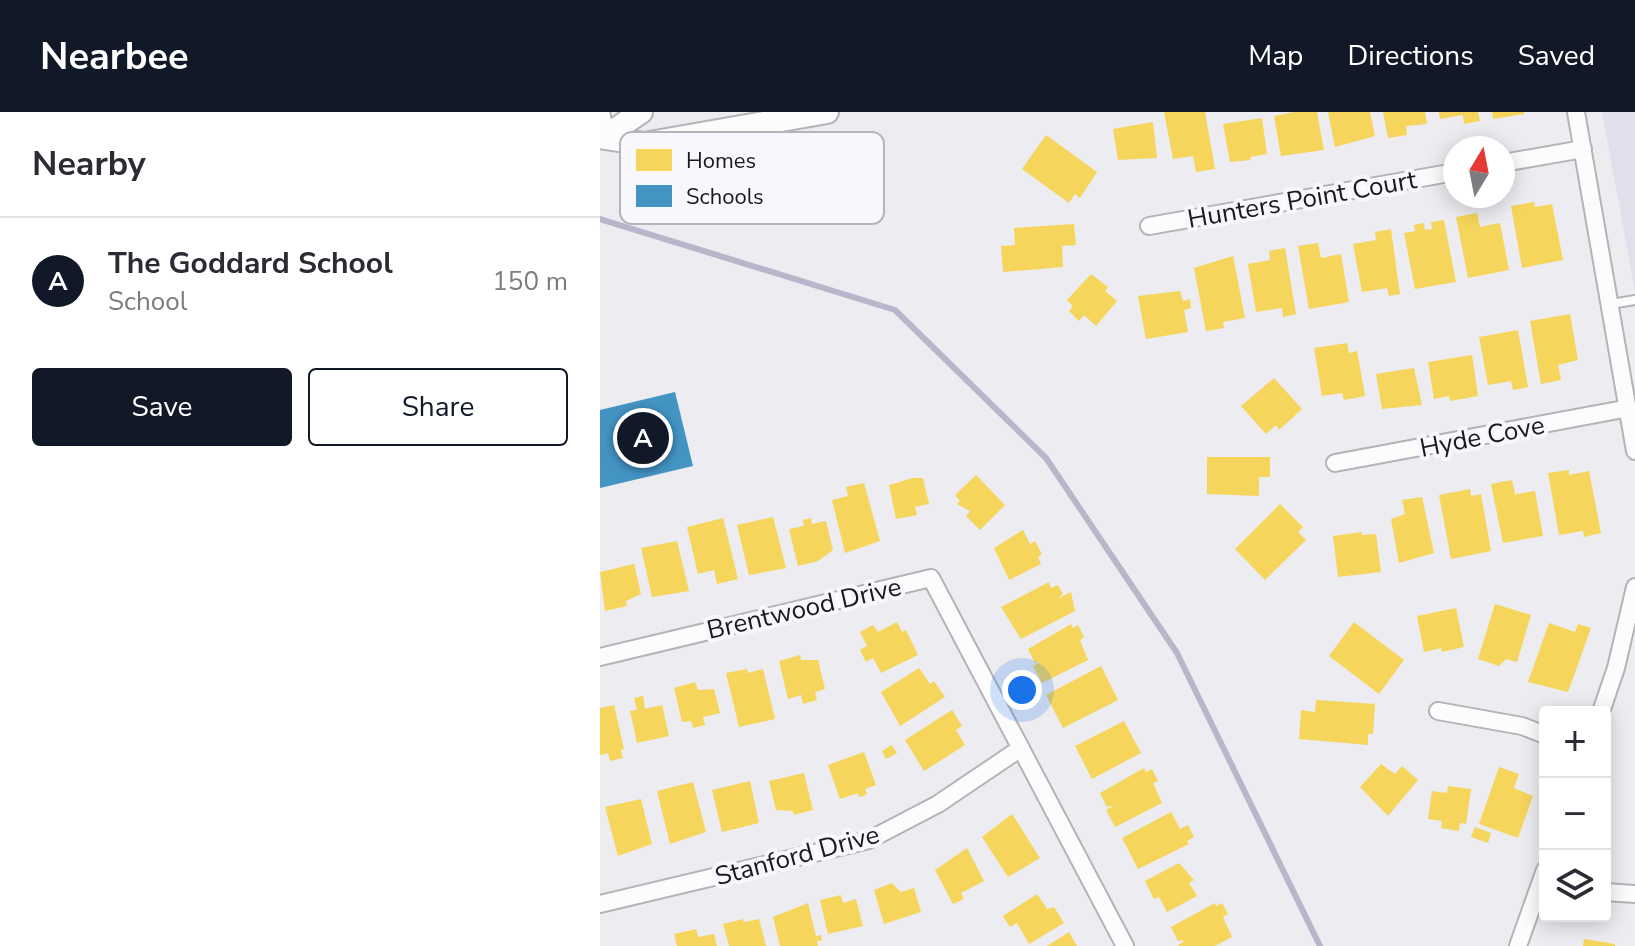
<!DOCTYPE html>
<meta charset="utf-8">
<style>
:root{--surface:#fff;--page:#f7f7f7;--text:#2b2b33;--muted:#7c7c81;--line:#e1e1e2;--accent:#111827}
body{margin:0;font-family:"Nunito Sans",sans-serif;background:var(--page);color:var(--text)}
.controls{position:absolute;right:24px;bottom:24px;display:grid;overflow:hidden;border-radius:8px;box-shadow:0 4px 20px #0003}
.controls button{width:72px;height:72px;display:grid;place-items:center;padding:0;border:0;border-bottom:2px solid var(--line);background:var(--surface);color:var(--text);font:40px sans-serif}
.compass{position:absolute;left:843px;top:24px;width:72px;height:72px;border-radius:50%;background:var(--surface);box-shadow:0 4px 20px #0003;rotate:10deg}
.you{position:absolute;left:422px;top:578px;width:28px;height:28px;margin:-20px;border:6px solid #fff;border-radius:50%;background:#1a73e8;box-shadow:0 0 0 12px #1a73e833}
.badge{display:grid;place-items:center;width:52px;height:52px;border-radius:50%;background:var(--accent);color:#fff;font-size:26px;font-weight:700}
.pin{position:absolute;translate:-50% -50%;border:4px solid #fff;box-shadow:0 2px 8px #0006}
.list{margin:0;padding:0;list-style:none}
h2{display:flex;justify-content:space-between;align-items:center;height:104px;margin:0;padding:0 32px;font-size:34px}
h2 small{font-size:26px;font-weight:400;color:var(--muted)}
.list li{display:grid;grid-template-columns:52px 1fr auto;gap:24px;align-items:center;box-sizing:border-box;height:128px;padding:0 32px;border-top:2px solid var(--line)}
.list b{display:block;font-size:30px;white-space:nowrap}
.list p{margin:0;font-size:26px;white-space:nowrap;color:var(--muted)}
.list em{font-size:26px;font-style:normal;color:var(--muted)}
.actions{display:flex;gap:16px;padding:24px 32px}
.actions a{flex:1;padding:18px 0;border:2px solid var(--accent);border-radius:8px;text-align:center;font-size:28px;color:var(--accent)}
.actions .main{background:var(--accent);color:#fff}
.icon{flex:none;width:44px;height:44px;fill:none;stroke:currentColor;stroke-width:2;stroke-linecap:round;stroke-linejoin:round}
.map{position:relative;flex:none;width:1035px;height:834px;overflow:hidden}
header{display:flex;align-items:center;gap:48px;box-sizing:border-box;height:112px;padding:0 40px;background:var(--accent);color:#fff}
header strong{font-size:38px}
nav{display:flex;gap:44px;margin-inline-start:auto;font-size:28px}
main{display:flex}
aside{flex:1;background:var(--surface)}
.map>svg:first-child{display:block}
</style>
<header>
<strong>Nearbee</strong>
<nav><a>Map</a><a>Directions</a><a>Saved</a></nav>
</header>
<main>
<aside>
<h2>Nearby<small></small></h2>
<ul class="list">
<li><span class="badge">A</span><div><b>The Goddard School</b><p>School</p></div><em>150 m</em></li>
</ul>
<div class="actions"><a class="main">Save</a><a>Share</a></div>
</aside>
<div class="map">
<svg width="1035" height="834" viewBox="0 0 1035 834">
<rect width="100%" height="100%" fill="#ececf1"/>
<path fill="#e1dfeb" d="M1002 0H1035V180L1031 157Z"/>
<path fill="#f6d55c" d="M564 0H605L615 57 596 60 593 44 573 47Z
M694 0H717L724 38 681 44 674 4Z
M728 0H770L775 24 735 35Z
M783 0H825L827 12 806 14 807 23 788 26Z
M839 0H878L880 9 864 12 863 3 840 7Z
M892 0H924V2L893 7Z
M662 6 667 42 650 45 651 48 630 50 623 12Z
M553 10 557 46 518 48 513 17Z
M446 23 497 60 480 86 475 82 469 91 422 57Z
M934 90 935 95 952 92 963 148 922 156 911 94Z
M877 101 880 115 900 111 909 158 868 166 856 105Z
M844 108 856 170 815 177 804 121 815 119 814 113 824 111 825 118 832 117 831 110Z
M474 112 476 133 462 134 463 155 403 160 401 134 415 133 414 116Z
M791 117 800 182 789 184 787 176 762 180 753 132 776 128 775 120Z
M718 131 721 146 741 142 749 190 709 197 698 134Z
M685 136 696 202 683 205 682 196 656 200 648 152 670 148 669 139Z
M633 144 645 206 623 210 624 216 606 219 594 156Z
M491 162 508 175 505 179 517 189 496 214 484 203 479 209 469 199 473 194 467 188Z
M580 179 583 189 590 187 591 196 584 198 588 220 546 227 538 184Z
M970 202 978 248 958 253 961 268 941 272 930 209Z
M918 218 928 275 913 278 911 269 888 273 879 225Z
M747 231 749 241 757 239 765 284 744 288 742 281 722 284 714 236Z
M872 243 878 284 850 289 849 284 834 287 828 250Z
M814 256 822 293 782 297 776 262Z
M674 266 702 297 679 318 676 313 666 322 641 294Z
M607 345H670V365H659V384L607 382Z
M969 358V363L989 359 1001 421 984 425 983 419 959 423 948 361Z
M376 363 405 393 380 418 366 404 370 399 357 392 360 389 355 383Z
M313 366H323L329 392 315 395 317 403 296 407 289 373Z
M912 368 916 386V382L935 379 943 424 903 431 891 372Z
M264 371 280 429 245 441 232 388 248 384 246 375Z
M870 377 871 384 881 382 891 439 851 447 839 383Z
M822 385 834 441 799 451 791 407 805 402 802 388Z
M680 392 703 415 698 420 706 428 665 468 635 437Z
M173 405 186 456 149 463 137 413Z
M123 406 138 467 117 472 114 458 98 462 87 415Z
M211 406 212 412 226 409 233 438 218 449 198 454 189 417 204 414 203 408Z
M423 418 430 432 435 429 442 442 438 445 441 452 409 468 394 436Z
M762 420V423L776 422 781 460 738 465 733 424Z
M77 429 89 479 52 485 41 436Z
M34 452 41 482 26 489 27 494 5 499 0 460Z
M449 470 451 476 458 473 463 482 457 487 471 480 475 499 421 527 401 495Z
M895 492 931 503 917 550 906 547 899 554 878 547Z
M856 496 864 535 842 540 841 536 824 540 817 504Z
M297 510 302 520 306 518 318 543 281 561 273 546 266 550 260 538 267 534 260 520 273 513 278 520Z
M754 510 804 548 779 582 729 544Z
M949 511 975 520 978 512 991 516 968 580 928 570Z
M471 512 473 516 478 513 484 525 480 528 488 548 442 571 433 554 441 550 435 551 428 537Z
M200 543 201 548H218L225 577 215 580 217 588 203 592 201 583 188 587 179 549Z
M501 554 518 588 463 616 446 583Z
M319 556 330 572 334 569 345 585 300 614 281 580Z
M147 557 148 561 163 557 175 607 139 615 126 561Z
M95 570 98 578 114 577 120 601 103 605 105 613 93 616 91 609 82 610 74 576Z
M43 584 45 597 62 593 69 624 37 631 30 599 37 598 34 586Z
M716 588 775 592 773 622H768V633L699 627 701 598 715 600Z
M14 593 24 637 21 638 23 646 10 649 8 641 0 643V596Z
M352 598 362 614 356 618 365 633 324 659 305 628Z
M524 609 541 641 492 667 475 634Z
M292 633 297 641 286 647 282 639Z
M264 640 276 673 265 677 267 682 263 684 259 685 258 681 240 687 228 653Z
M781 652 795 662 802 654 818 668 788 704 760 675Z
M899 655 919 662 914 676 933 684 918 726 879 712Z
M544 656 546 660 552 657 558 669 553 671 562 691 515 715 506 698 514 694 507 695 500 681Z
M204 661 213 698 194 703 193 699 176 698 169 669Z
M150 669 159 711 122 720 112 678Z
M93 670 106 720 70 732 57 679Z
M848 674 871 677 866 712 860 711 859 719 841 716 842 709 828 707 832 679 847 681Z
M41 687 52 732 18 744 5 695Z
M571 700 580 717 588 713 594 725 587 729 589 732 538 757 522 726Z
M412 702 440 746 408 765 382 725Z
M875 715 891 721 888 731 871 725Z
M367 736 384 769 361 781 364 787 353 792 335 758Z
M579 751 594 768 589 771 597 784 567 800 559 785 554 787 545 769Z
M292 771 301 780 314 776 321 800 284 812 274 778Z
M437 782 447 797 454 795 464 811 429 832 417 811 410 815 403 804Z
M241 783 243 791 256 787 263 814 228 822 220 788Z
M208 791 216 824 221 823 222 828 217 829 218 834H180L173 805Z
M615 791 616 794 622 791 628 802 623 805 632 825 615 834H578L585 828 578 829 571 815Z
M143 807 144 810 159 807 166 834H129L123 812Z
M96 817 98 825 114 822 117 834H77L74 822Z
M469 820 477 834H447Z
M984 827 1015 832V834H983Z"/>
<path fill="#4393c3" d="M75 280 93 354 0 376V298Z"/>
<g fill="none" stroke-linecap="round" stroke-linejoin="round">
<path stroke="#b9b5cb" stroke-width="6" d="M0 107 295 198 446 346 577 541 720 834"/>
<defs>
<path id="service" d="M1011 192 1035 188"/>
<path id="minor" d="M1 0 6 24
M976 0 1035 339
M903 51 983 37
M549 114 855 60
M735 351 1029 296
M0 545 331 466 525 834
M838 599 922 614 945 623
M1001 600 1016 556 1035 475
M1005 780 1035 782
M0 792 269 728 338 692 421 636
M918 834 945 758"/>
<path id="secondary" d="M6 24 41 0
M0 25 44 32 227 0"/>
</defs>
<use href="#service" stroke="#b4b4b8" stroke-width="12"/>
<use href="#minor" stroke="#b4b4b8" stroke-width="20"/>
<use href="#secondary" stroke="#b4b4b8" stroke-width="26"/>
<use href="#service" stroke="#fcfcfd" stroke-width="8"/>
<use href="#minor" stroke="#fcfcfd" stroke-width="16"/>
<use href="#secondary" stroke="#fcfcfd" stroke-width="22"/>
</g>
<g text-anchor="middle" stroke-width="8" stroke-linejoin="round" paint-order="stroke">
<g font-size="26" fill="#1a191d" stroke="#f8f7fd">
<text transform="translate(702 87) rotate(-10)" y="9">Hunters Point Court</text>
<text transform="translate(882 324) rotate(-11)" y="9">Hyde Cove</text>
<text transform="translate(204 496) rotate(-13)" y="9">Brentwood Drive</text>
<text transform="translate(197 743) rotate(-15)" y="9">Stanford Drive</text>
</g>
</g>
<rect x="20" y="20" width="264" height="92" rx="12" fill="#f8f7fd" stroke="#b5b4ba" stroke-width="2"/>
<rect x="36" y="37" width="36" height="22" fill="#f6d55c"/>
<rect x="36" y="73" width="36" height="22" fill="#4393c3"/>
<g font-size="22" fill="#1a191d">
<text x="86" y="56">Homes</text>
<text x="86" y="92">Schools</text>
</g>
</svg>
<div class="controls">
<button>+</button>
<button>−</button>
<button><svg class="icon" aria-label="layers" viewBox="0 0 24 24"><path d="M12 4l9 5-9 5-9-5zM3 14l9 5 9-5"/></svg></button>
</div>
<svg class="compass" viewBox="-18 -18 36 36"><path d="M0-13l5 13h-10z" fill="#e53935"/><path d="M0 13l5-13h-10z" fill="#7c7c81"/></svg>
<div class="you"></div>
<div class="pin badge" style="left:43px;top:326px">A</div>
</div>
</main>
